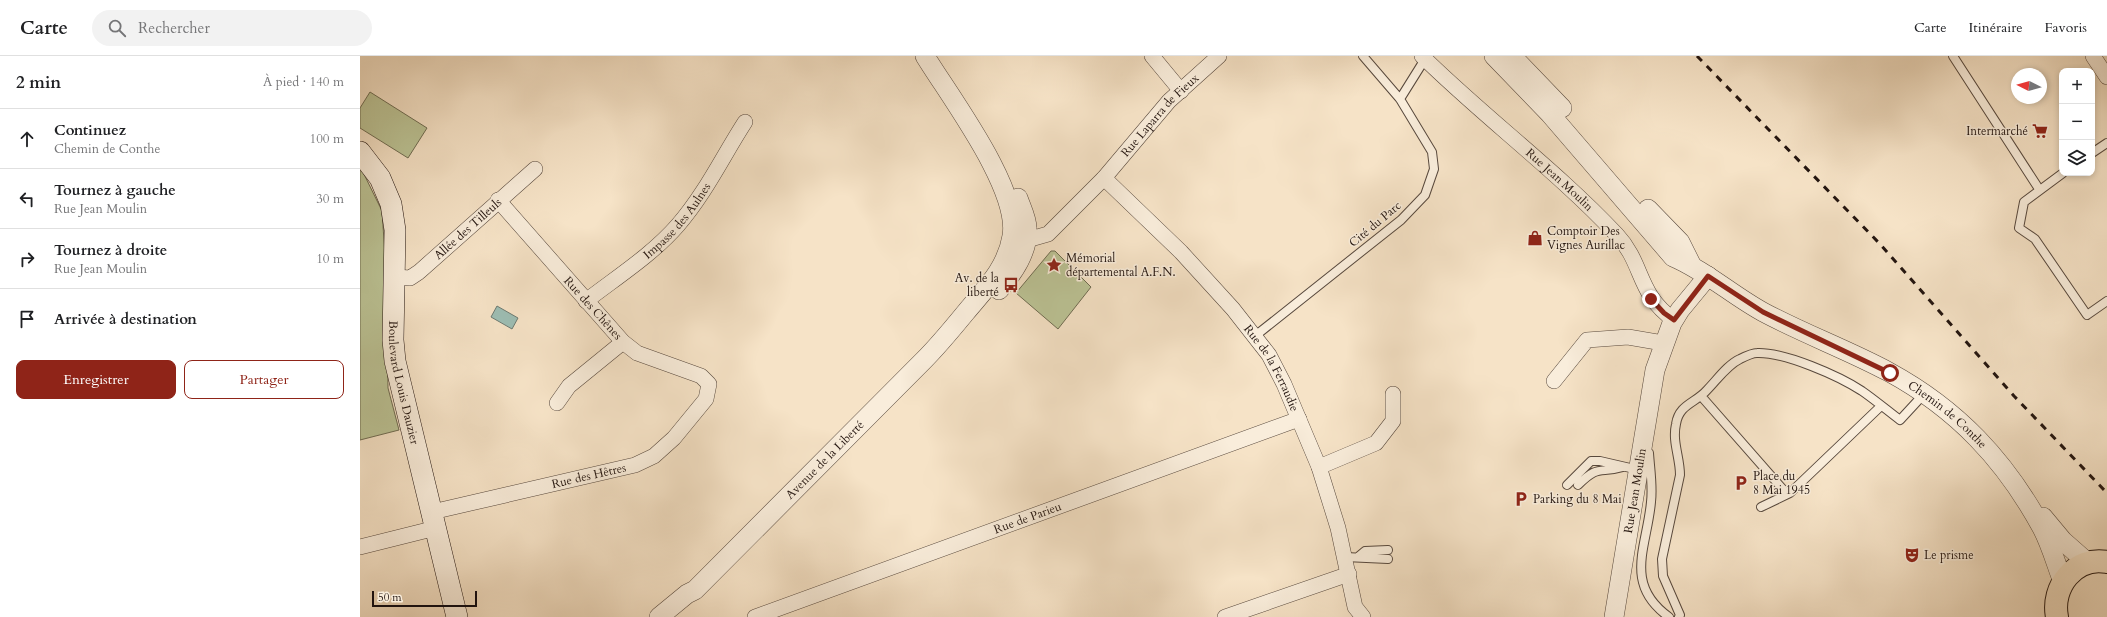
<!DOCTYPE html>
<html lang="fr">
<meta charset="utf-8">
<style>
:root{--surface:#fff;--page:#f2f2f2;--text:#202124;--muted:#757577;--line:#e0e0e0;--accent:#8f2418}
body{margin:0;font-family:Cardo,serif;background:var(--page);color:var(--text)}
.controls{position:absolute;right:12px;top:12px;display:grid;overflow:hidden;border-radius:8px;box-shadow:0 2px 6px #0003}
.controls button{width:36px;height:36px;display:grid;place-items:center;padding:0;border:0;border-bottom:1px solid var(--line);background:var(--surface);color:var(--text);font:20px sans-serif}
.compass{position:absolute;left:1651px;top:12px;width:36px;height:36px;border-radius:50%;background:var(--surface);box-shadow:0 2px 6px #0003;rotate:276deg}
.scale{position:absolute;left:12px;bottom:10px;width:105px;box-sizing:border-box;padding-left:4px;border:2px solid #22140f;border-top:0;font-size:11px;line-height:14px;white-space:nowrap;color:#22140f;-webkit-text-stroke:3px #f9eddb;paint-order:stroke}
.stop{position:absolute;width:12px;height:12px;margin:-9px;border:3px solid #8f2418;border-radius:50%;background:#fff}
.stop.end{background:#8f2418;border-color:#fff;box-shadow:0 1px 4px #0008}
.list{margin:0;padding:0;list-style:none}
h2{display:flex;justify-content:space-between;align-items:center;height:52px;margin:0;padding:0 16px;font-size:17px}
h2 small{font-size:13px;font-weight:400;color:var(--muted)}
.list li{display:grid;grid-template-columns:26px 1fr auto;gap:12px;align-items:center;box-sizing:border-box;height:60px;padding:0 16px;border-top:1px solid var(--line)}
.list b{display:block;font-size:15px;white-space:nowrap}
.list p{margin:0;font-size:13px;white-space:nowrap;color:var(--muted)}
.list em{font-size:13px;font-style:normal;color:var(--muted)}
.actions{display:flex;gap:8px;padding:12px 16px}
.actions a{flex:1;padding:9px 0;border:1px solid var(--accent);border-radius:8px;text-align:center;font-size:14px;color:var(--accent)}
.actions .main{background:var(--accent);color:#fff}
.icon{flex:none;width:22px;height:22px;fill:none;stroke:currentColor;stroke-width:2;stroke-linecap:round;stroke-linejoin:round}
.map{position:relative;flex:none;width:1747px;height:561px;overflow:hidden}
header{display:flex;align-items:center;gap:24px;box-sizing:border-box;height:56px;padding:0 20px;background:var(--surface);border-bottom:1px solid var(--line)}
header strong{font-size:19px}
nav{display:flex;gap:22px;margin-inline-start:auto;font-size:14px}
.search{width:280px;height:36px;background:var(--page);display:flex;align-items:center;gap:10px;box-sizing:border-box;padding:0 14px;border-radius:22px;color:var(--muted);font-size:15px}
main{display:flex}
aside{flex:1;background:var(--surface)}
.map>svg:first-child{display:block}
</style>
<header>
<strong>Carte</strong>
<div class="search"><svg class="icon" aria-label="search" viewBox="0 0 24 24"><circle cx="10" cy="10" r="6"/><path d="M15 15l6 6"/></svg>Rechercher</div>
<nav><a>Carte</a><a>Itinéraire</a><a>Favoris</a></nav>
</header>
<main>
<aside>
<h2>2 min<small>À pied · 140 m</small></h2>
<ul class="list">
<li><svg class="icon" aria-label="ahead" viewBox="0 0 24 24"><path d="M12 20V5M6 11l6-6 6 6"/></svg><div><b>Continuez</b><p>Chemin de Conthe</p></div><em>100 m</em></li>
<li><svg class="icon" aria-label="left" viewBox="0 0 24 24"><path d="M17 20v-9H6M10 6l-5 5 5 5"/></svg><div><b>Tournez à gauche</b><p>Rue Jean Moulin</p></div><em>30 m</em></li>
<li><svg class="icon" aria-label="right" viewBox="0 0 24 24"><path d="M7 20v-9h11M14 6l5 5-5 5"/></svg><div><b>Tournez à droite</b><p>Rue Jean Moulin</p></div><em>10 m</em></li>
<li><svg class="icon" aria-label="arrive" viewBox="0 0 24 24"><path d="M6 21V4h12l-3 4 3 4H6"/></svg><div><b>Arrivée à destination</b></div></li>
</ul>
<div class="actions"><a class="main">Enregistrer</a><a>Partager</a></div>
</aside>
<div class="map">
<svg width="1747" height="561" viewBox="0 0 1747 561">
<rect width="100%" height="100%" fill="#f6e3c7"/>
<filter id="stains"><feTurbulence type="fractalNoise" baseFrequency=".005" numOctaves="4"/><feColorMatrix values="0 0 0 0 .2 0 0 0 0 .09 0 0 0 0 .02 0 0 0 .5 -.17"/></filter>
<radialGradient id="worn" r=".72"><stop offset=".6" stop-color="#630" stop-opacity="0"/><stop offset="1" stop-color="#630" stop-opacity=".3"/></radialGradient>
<path fill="#bcc496" stroke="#6f6c52" d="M10 36 67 72 48 102 0 72V52Z
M0 110 22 155 26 214 28 332 39 374 0 384Z
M691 195H695L731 231 698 273 656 237Z"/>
<path fill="#9dbeb4" stroke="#6c7a72" d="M137 250 158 262 152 273 131 261Z"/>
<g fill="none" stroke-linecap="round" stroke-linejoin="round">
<defs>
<path id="service" d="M1593 0 1679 133
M1040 43 1065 3
M1732 97 1747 87
M1703 117 1664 146 1659 172 1675 183 1727 259 1747 245
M895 280 1041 164 1065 139 1074 113 1072 96 1040 43 1003 0
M1341 340 1427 438
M1289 397C1290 413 1293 430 1291 446 1287 491 1263 528 1309 561
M1207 429 1231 405H1240L1279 414
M1218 429C1239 408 1239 418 1263 411
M1401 451 1430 437 1521 350
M999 500 1005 495 1028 494
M985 501 1028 503
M1319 561 1320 559 1303 520 1302 503 1320 419C1320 401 1312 386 1316 368 1319 348 1336 347 1347 334 1357 324 1367 309 1380 303 1384 301 1392 297 1397 297 1425 296 1479 320 1502 335 1515 344 1528 355 1540 364L1564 338"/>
<g id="minor">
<path d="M792 0 821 35"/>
<path id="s1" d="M1062 0C1125 62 1197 115 1257 179 1284 208 1277 238 1314 264"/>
<path d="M1733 0 1747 21"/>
<path id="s2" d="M744 122 821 196 873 253 909 299 924 328 959 411 978 472 995 551 1003 561"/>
<path id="s3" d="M657 180 674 182 688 178 744 122 809 45 859 0"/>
<path id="s4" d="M35 221 50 222 59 216 175 113"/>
<path id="s5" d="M226 245C257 221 293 198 318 169 345 138 363 100 385 66"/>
<path d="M1194 325 1227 284 1268 281 1303 287"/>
<path d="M197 347 209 330 263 286"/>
<path d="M959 411 1016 387 1033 365V338"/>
<path id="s6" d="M72 456 275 409 294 400 314 382 346 343 349 328 341 320 277 297 263 286 138 144"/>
<path d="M0 491 76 472"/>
<path id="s7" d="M395 561 939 363"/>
<path d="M865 561 989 518"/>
</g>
<g id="tertiary">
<path id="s8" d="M1134 0 1190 58 1313 201C1346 215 1372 239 1403 256 1444 278 1488 294 1529 316 1597 353 1645 404 1682 472 1691 489 1696 508 1703 526"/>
<path d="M1152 0 1202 52"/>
<path d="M1288 153 1320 186 1331 208"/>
<path d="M639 234C653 217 669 195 667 172 667 162 661 151 658 142"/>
<path d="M1683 461 1703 485 1728 507"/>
<path id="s9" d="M299 561 327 538 335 534 564 304C579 289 592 273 606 256 625 233 647 212 652 180 660 133 590 41 565 0"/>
<path id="s10" d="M1254 561 1295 314 1312 267 1320 254 1348 220"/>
</g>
<g id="secondary">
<path id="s11" d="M0 96 20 122 31 148 35 174 33 284 35 305 97 561"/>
</g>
<path id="primary" d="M1697 561C1691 531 1715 500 1747 506"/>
</defs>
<use href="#service" stroke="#57483d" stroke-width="10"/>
<use href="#minor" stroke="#57483d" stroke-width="16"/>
<use href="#tertiary" stroke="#57483d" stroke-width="20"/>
<use href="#secondary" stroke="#22140f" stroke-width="22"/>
<use href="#primary" stroke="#22140f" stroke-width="24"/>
<use href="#service" stroke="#f9eddb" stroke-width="8"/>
<use href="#minor" stroke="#f9eddb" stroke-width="15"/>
<use href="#tertiary" stroke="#f9eddb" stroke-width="19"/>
<use href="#secondary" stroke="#f9eddb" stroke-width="21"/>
<use href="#primary" stroke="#f6e3c7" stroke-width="22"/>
<path stroke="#22140f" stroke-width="3" stroke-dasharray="7 7" stroke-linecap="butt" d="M1337 0 1520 188 1654 340 1747 437"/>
</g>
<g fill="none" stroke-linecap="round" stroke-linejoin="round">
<path stroke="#8f2418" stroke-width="5" d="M1291 243 1304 257 1314 264 1348 220 1403 256 1530 317"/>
</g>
<defs>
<symbol id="supermarket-bare" viewBox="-9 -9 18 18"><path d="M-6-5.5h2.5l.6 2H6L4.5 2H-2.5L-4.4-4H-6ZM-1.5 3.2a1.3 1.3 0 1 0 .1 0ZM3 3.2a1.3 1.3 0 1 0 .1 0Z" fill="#8f2418" stroke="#f9eddb" stroke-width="2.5" paint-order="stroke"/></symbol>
<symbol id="shop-bare" viewBox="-9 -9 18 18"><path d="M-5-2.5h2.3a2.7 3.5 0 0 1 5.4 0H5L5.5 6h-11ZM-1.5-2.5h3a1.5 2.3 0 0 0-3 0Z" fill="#8f2418" stroke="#f9eddb" stroke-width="2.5" paint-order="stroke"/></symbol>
<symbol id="sight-bare" viewBox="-9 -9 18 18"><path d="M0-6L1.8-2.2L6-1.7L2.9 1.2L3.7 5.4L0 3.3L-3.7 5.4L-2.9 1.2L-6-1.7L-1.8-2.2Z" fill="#8f2418" stroke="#f9eddb" stroke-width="2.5" paint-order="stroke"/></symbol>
<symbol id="bus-bare" viewBox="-9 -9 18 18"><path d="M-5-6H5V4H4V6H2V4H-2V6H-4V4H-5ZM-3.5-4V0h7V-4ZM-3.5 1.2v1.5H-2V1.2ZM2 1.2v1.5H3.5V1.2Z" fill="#8f2418" stroke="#f9eddb" stroke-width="2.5" paint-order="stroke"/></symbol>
<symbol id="parking-bare" viewBox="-9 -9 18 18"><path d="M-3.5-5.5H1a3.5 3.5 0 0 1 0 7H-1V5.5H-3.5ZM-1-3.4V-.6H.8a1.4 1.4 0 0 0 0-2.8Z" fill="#8f2418" stroke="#f9eddb" stroke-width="2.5" paint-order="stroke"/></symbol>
<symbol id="theatre-bare" viewBox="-9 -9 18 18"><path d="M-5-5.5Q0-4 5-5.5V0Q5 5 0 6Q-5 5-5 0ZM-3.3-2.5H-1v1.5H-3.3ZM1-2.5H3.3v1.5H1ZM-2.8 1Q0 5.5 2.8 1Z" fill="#8f2418" stroke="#f9eddb" stroke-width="2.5" paint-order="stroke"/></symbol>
</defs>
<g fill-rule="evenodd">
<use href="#supermarket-bare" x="1669" y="64" width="22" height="22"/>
<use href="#shop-bare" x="1164" y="171" width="22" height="22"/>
<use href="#sight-bare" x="683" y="198" width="22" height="22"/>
<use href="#bus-bare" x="640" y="218" width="22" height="22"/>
<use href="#parking-bare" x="1370" y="416" width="22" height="22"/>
<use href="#parking-bare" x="1150" y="432" width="22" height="22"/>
<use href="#theatre-bare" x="1541" y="488" width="22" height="22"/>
</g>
<g text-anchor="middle" stroke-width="3" stroke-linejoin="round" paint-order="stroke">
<g font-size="12" fill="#22140f" stroke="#f9eddb">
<text dy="4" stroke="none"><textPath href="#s3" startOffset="195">Rue Laparra de Fieux</textPath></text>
<text dy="4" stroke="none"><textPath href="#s1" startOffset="185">Rue Jean Moulin</textPath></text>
<text dy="4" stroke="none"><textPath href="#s5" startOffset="122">Impasse des Aulnes</textPath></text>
<text transform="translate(1015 168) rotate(-40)" y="4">Cité du Parc</text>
<text dy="4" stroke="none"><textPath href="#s4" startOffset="91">Allée des Tilleuls</textPath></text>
<text transform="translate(233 252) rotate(48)" y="4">Rue des Chênes</text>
<text dy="4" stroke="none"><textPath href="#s2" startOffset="255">Rue de la Ferraudie</textPath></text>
<text dy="4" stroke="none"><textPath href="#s11" startOffset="241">Boulevard Louis Dauzier</textPath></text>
<text dy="4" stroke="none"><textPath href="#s8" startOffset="587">Chemin de Conthe</textPath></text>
<text dy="4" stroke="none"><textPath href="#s9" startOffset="229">Avenue de la Liberté</textPath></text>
<text dy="4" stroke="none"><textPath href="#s6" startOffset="161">Rue des Hêtres</textPath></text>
<text dy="4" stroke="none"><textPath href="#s10" startOffset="128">Rue Jean Moulin</textPath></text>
<text dy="4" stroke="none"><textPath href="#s7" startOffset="290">Rue de Parieu</textPath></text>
</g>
<g font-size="12" fill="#22140f" stroke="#f9eddb" text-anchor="start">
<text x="1668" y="79" text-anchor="end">Intermarché</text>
<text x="1187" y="179">Comptoir Des<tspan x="1187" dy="14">Vignes Aurillac</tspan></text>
<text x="706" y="206">Mémorial<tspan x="706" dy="14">départemental A.F.N.</tspan></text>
<text x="639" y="226" text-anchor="end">Av. de la<tspan x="639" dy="14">liberté</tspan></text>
<text x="1393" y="424">Place du<tspan x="1393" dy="14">8 Mai 1945</tspan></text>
<text x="1173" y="447">Parking du 8 Mai</text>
<text x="1564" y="503">Le prisme</text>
</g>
</g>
<rect width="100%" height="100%" filter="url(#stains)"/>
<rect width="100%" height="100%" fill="url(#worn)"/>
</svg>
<div class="controls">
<button>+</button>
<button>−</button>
<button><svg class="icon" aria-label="layers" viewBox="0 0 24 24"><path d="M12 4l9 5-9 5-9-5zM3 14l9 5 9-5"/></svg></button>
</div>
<svg class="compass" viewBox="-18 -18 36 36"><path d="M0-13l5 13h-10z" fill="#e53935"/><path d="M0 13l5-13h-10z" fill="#757577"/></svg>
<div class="scale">50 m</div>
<div class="stop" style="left:1530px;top:317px"></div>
<div class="stop end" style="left:1291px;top:243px"></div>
</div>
</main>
